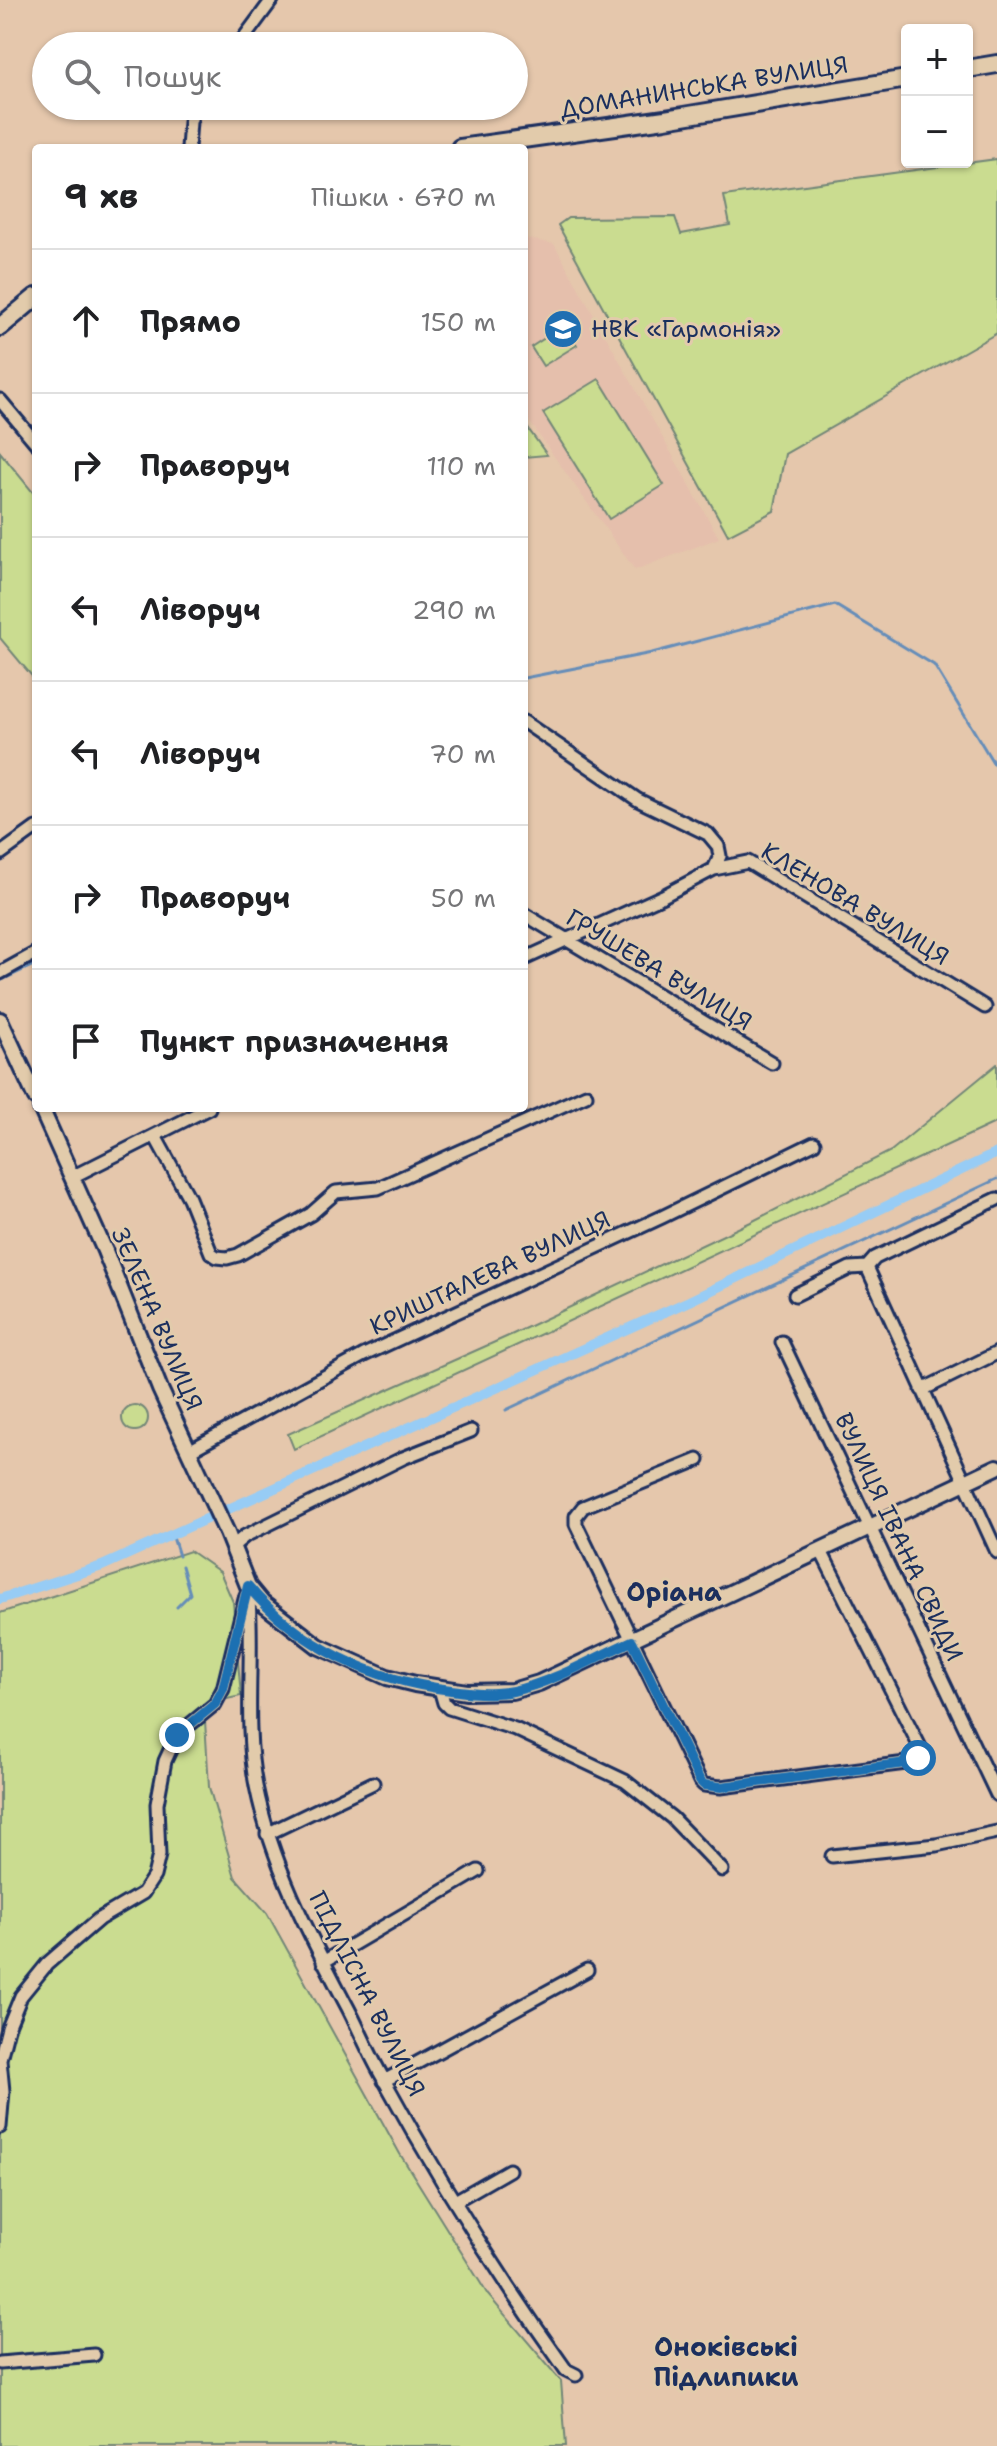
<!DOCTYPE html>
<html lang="uk">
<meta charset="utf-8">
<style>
:root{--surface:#fff;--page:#f6f6f6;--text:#202124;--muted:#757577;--line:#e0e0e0}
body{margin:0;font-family:"Shantell Sans",sans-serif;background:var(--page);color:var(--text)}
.controls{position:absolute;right:24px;top:24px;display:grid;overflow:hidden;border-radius:8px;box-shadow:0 2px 6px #0004}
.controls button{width:72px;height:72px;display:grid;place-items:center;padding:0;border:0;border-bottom:2px solid var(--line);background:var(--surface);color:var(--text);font:40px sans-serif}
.stop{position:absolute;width:24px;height:24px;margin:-18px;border:6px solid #1f6fb2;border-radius:50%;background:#fff}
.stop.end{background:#1f6fb2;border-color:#fff;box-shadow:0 2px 8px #0008}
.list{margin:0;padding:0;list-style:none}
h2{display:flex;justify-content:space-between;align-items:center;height:104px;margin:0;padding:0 32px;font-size:34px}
h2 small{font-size:26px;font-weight:400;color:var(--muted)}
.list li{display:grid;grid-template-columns:52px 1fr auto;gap:24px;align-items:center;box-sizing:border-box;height:144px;padding:0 32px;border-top:2px solid var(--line)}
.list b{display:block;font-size:30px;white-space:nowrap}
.list em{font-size:26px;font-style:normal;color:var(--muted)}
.icon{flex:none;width:44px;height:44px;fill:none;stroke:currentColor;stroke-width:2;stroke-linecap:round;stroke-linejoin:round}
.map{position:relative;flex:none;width:997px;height:2446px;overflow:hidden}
.search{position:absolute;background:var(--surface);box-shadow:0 2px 6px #0004;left:32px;top:32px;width:496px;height:88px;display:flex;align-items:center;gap:20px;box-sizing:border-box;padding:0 28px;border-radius:44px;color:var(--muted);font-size:30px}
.panel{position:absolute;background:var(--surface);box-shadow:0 2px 6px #0004;left:32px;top:144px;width:496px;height:968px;border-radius:8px}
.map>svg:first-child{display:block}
</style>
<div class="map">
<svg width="997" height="2446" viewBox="0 0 997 2446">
<rect width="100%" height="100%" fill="#e5c7ac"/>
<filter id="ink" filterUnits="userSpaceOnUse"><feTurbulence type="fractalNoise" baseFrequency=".0125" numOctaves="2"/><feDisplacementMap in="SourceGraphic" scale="16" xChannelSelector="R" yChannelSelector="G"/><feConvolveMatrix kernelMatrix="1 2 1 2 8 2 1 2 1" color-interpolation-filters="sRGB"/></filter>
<g filter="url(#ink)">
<path fill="#e5bfac" d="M524 238 554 244 719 538 635 570 524 414Z"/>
<path fill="#cadc90" stroke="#728677" stroke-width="2" d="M997 159V333L785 454 774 511 728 535 558 225 568 218 675 217 681 234 730 225 724 196Z
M565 325 577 345 543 366 531 347Z
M599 379 664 485 609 519 543 413Z
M524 423 547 455 524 457Z
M0 452 36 496V681L0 638Z
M997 1064V1122L294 1449 288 1434 513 1334 753 1221 891 1151Z
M122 1418a13 13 0 1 1 26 0a13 13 0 1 1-26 0Z
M190 1551 220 1572 233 1602 241 1696 204 1704 209 1787 235 1877 267 1913 400 2154 488 2295 561 2381 566 2446H0V1613Z"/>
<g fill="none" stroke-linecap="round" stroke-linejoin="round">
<path stroke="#658db9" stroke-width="3" d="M524 678 652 653 835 605 934 665 997 769
M0 981 36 964
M506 1410 997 1179
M172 1534 179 1556
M177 1607 190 1594 182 1566"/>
<path stroke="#97ccf5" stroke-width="10" d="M0 1599 102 1566 689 1301 997 1153"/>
<defs>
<path id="minor" d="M238 46 272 0
M188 148 190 122 195 106
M0 400 36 443
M524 722 638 800 708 834 718 846 720 856 714 869 748 862 985 1007
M0 854 36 828
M524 914 772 1063
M524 959 663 896 714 869
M0 973 36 953
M155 1136 189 1198 211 1253 217 1257 227 1258 238 1255 311 1214 336 1192 378 1188 586 1095
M72 1177 209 1108
M867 1267 997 1552
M795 1295 850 1268 867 1267 875 1258 997 1199
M782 1342 997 1795
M922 1390 997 1353
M189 1451 364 1355 662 1217 814 1143
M698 1460 583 1507 576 1516V1524L700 1781 704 1785 721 1787 906 1763 918 1758 920 1747 821 1551
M233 1546 245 1536 403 1458 471 1431
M248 1587C255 1653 243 1720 256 1786 272 1866 310 1936 348 2008 360 2031 370 2056 383 2078 438 2179 499 2276 566 2370L576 2375
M440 1689 444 1703 449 1708 515 1729 625 1781 672 1818 722 1870
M267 1834 373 1783
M832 1856 936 1845 997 1832
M323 1962 478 1871
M0 2059 8 2028 21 1996 47 1964 99 1919 143 1893 154 1876 159 1855 157 1804 165 1761 177 1735 215 1704 223 1689 246 1595
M0 2060 3 2091 0 2127
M384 2081 587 1970
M455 2201 509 2170
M0 2363 94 2355"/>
<path id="tertiary" d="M0 1020 36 1098
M41 1108 105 1251 160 1389 227 1533 248 1586 262 1603 318 1646 387 1677 415 1684 467 1692 512 1691 539 1683 997 1467"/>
<path id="secondary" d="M967 69 997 64
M460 148 665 119 907 79
M0 327 36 297"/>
</defs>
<use href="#minor" stroke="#1b2f5e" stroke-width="17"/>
<use href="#tertiary" stroke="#1b2f5e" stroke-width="20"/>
<use href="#secondary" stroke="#1b2f5e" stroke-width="22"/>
<use href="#minor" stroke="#e2cbab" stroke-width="11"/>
<use href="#tertiary" stroke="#e2cbab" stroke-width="14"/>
<use href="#secondary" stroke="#e2cbab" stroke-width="16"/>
</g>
</g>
<g fill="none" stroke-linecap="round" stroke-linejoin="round" filter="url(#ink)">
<path stroke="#1f6fb2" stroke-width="10" d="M177 1735 215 1704 223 1689 248 1586C299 1647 374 1681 451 1690 471 1693 493 1695 513 1691 554 1682 594 1658 632 1641L700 1781 704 1785 721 1787 906 1763 918 1758"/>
</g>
<defs>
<symbol id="school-disc" viewBox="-11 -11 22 22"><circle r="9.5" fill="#1f6fb2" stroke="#e2cbab"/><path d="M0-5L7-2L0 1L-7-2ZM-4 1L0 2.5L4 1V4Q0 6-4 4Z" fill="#fff"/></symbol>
</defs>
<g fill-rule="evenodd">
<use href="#school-disc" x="541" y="307" width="44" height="44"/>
</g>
<g text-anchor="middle" stroke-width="6" stroke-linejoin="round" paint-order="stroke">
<g font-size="24" fill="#1b2f5e" stroke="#e2cbab">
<text transform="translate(704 87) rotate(-9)" y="8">ДОМАНИНСЬКА ВУЛИЦЯ</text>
<text transform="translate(855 904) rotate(31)" y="8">КЛЕНОВА ВУЛИЦЯ</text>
<text transform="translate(659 970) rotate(31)" y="8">ГРУШЕВА ВУЛИЦЯ</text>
<text transform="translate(490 1273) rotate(-25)" y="8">КРИШТАЛЕВА ВУЛИЦЯ</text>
<text transform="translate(157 1319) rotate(67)" y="8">ЗЕЛЕНА ВУЛИЦЯ</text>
<text transform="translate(899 1537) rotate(65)" y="8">ВУЛИЦЯ ІВАНА СВИДИ</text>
<text transform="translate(367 1994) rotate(63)" y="8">ПІДЛІСНА ВУЛИЦЯ</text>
</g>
<g font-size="24" fill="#1b2f5e" stroke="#e2cbab" text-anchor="start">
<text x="591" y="337">НВК «Гармонія»</text>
</g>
<g font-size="26" font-weight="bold" fill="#1b2f5e" stroke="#e2cbab">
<text x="674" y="1601">Оріана</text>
<text x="726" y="2356">Оноківські<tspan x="726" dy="30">Підлипики</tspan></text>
</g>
</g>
</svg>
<div class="controls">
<button>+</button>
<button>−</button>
</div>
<div class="stop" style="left:918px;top:1758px"></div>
<div class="stop end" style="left:177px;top:1735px"></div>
<div class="search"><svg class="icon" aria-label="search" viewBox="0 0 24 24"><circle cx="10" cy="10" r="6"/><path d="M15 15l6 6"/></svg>Пошук</div>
<section class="panel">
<h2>9 хв<small>Пішки · 670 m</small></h2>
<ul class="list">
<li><svg class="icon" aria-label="ahead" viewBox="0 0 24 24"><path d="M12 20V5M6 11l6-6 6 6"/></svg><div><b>Прямо</b></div><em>150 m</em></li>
<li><svg class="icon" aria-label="right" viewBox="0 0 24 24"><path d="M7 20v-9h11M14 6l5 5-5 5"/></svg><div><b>Праворуч</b></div><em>110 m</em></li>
<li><svg class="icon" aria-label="left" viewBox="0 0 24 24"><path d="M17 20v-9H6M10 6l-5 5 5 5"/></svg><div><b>Ліворуч</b></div><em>290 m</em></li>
<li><svg class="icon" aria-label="left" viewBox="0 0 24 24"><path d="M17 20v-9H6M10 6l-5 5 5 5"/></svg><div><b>Ліворуч</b></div><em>70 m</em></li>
<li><svg class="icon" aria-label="right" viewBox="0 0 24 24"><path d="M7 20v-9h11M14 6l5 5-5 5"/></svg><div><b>Праворуч</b></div><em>50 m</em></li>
<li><svg class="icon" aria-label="arrive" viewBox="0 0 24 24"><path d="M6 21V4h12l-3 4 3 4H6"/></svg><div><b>Пункт призначення</b></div></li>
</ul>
</section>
</div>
